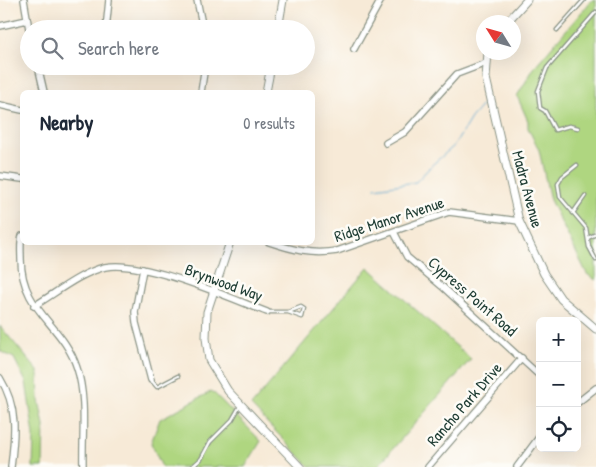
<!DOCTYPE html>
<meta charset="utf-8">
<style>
:root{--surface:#fff;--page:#f6f6f7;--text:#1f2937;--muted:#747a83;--line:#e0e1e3}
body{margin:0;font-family:"Patrick Hand",sans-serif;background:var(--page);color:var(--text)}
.controls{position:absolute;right:15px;bottom:15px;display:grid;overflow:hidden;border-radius:8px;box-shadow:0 5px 20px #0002}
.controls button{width:45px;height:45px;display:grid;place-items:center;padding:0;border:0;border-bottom:1px solid var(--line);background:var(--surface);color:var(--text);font:25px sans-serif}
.compass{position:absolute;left:476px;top:15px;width:45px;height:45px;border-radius:50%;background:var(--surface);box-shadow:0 5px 20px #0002;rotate:307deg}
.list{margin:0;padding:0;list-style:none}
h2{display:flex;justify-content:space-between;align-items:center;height:65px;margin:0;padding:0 20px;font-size:21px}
h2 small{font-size:16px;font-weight:400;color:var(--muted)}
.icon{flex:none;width:28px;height:28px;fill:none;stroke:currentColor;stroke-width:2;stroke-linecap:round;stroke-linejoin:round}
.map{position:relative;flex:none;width:596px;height:467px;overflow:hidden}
.search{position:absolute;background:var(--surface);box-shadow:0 5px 20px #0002;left:20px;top:20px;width:295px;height:55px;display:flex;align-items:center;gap:12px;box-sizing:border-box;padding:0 18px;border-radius:28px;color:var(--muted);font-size:19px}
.panel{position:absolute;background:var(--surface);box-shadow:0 5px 20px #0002;left:20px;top:90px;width:295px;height:155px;border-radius:8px}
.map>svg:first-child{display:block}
</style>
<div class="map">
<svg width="596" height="467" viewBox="0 0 596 467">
<rect width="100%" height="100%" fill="#fdfcf7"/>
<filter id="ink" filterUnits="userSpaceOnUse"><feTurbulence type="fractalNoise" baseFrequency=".02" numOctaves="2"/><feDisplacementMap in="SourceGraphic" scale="10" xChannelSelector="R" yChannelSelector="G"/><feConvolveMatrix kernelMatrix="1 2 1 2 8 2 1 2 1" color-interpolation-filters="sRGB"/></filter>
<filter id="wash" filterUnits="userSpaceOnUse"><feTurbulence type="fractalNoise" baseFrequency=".0096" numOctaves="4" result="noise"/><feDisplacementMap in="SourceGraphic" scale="20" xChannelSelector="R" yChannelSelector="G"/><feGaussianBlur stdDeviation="1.12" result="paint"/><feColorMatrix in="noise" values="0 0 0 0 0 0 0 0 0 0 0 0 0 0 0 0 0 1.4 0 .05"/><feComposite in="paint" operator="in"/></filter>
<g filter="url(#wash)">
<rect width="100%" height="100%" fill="#f7ead7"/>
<path fill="#afd680" stroke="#678a5a" d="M592 0H596V280L587 274 550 200 539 150 528 128V121L517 96 536 65Z
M368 267 471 359 377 467H310L251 406Z
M0 326 38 371 39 400 44 426 43 467H33L34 435 26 382 14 358 0 351Z
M212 391 261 441 245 467H162L151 443 160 419Z"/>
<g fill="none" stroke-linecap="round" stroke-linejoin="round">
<path stroke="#59a7d2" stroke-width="1" d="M375 188 416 182 433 164 454 146 471 118 484 103"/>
</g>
</g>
<g filter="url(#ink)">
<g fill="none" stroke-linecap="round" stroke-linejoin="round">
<defs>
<path id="service" d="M557 30 584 0
M578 128 569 126 555 130 545 111 540 108 538 91 547 68 596 12
M577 165 562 177 558 184 560 197 586 228 589 247 596 260
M573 213 585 196
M588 238 596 234
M269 312H288L302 317 304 309 301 307 288 312
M152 381 157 387 178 376
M192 467 201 459 210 442 232 420 240 406"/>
<path id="minor" d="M24 0 29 29
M197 0 203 29
M0 26 27 20
M106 29 109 0
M354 49 381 0
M38 66 44 92
M201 92 205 66
M0 105 22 110
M386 143 405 132 457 74 486 63
M0 176 22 179
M394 232 407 257 444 288 540 376
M22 236C20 243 21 252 21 259 21 311 63 324 77 368 87 398 82 436 83 467
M269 242C293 250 312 255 337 251L449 212 519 221
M143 269 135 312 136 323 151 380
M34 306C56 293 80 273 105 267 142 259 230 298 267 312
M0 378C18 407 15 434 11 467
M577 403 596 388
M428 467 522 358
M517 467 540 436"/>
<path id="tertiary" d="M507 22 527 0
M278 29 283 0
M488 52 486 78 519 221 544 274 561 299 596 329
M266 92 271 66
M230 242 207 312 206 338 209 360 228 391 300 467"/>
</defs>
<use href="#service" stroke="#8b9486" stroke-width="5"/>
<use href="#minor" stroke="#8b9486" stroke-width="8"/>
<use href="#tertiary" stroke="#8b9486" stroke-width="9"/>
<use href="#service" stroke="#fff" stroke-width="2.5"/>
<use href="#minor" stroke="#fff" stroke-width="5.5"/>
<use href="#tertiary" stroke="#fff" stroke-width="7"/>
</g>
</g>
<g text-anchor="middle" stroke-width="5" stroke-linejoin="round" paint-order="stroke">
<g font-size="16" fill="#1f3d34" stroke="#fdfcf7">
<text transform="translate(528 189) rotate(75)" y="6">Madra Avenue</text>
<text transform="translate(389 219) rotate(-18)" y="6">Ridge Manor Avenue</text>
<text transform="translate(224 282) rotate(20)" y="6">Brynwood Way</text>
<text transform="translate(473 296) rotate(41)" y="6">Cypress Point Road</text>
<text transform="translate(464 404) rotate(-49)" y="6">Rancho Park Drive</text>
</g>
</g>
</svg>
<div class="controls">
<button>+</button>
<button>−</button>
<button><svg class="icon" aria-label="locate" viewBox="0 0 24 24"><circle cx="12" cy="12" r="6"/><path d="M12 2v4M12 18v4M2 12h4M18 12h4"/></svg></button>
</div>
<svg class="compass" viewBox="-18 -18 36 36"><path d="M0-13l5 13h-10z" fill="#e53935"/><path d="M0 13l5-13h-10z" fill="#747a83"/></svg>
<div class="search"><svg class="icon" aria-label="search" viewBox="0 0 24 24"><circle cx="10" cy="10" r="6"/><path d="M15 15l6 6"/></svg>Search here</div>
<section class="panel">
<h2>Nearby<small>0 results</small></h2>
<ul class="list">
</ul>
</section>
</div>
